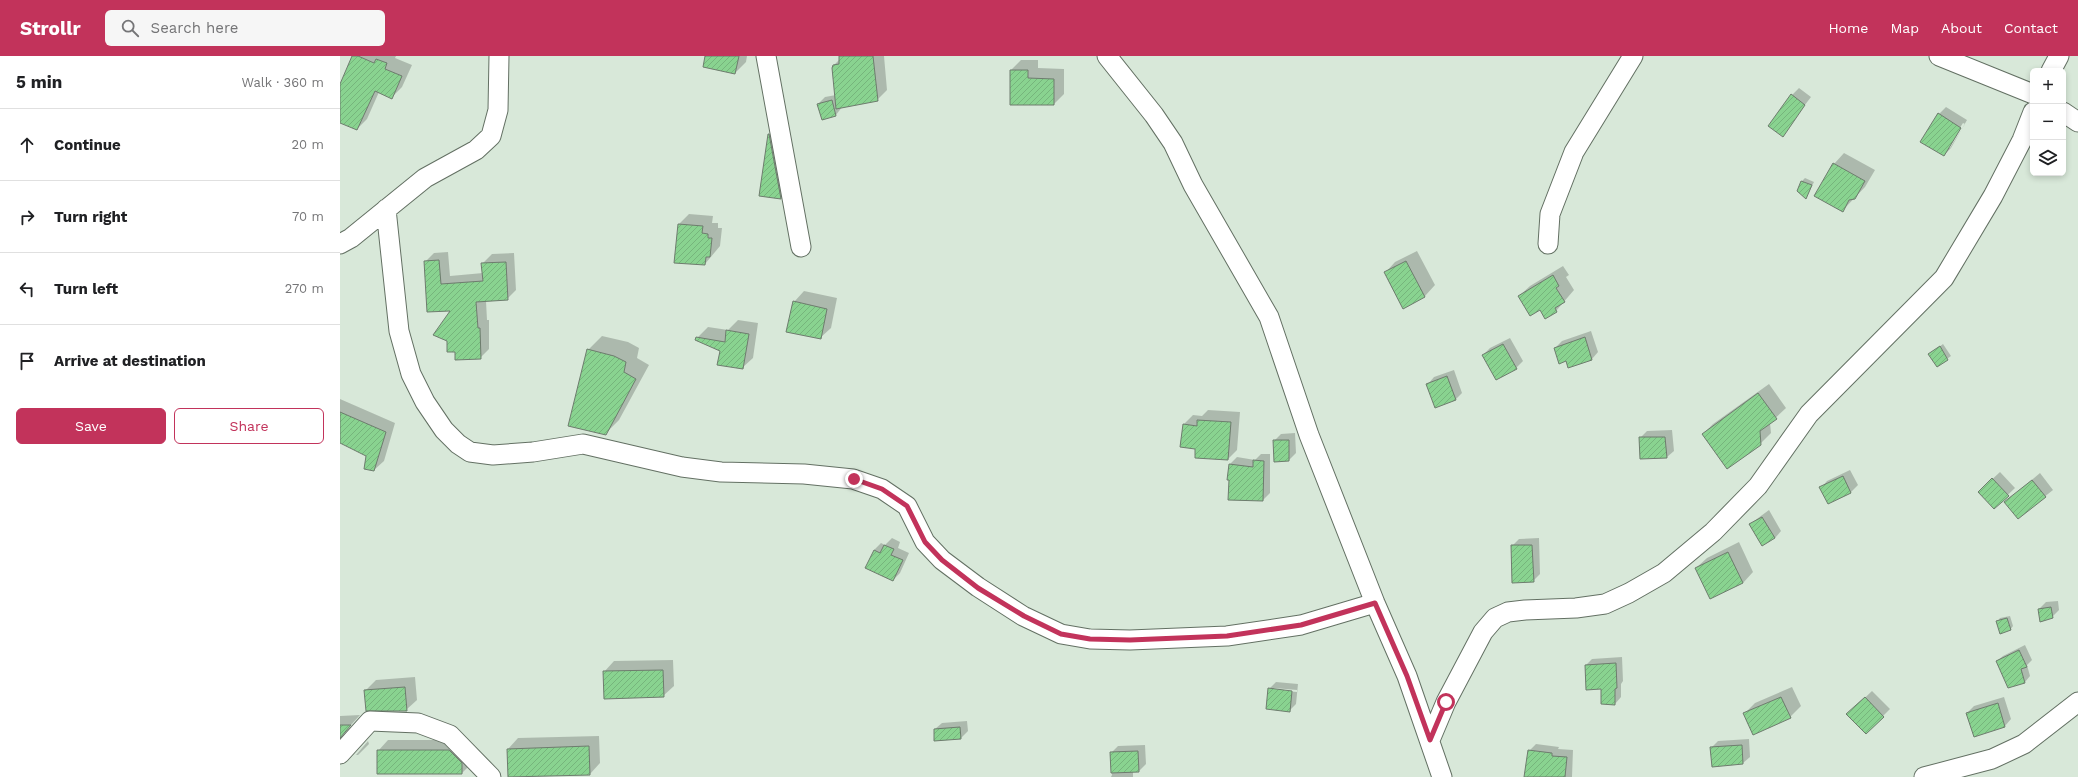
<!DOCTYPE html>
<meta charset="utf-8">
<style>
:root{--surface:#fff;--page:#f6f6f6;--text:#202124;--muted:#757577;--line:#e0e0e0;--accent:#c2335b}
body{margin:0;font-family:"Work Sans",sans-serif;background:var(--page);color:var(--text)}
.controls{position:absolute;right:12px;top:12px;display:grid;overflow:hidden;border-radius:6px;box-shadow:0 2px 6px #0003}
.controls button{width:36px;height:36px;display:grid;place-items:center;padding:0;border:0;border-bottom:1px solid var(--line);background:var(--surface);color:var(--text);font:20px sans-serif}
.stop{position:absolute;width:12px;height:12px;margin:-9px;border:3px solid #c2335b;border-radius:50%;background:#fff}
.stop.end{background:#c2335b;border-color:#fff;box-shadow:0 1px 4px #0008}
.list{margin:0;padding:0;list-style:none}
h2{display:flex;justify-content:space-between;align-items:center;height:52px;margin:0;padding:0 16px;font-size:17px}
h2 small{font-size:13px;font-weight:400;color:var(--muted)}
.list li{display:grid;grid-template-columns:26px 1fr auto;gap:12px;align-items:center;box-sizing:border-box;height:72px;padding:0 16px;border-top:1px solid var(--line)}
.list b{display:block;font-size:15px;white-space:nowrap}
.list em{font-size:13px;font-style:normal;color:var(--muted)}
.actions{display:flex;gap:8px;padding:12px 16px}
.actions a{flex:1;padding:9px 0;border:1px solid var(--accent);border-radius:6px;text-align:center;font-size:14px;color:var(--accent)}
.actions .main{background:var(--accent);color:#fff}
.icon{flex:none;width:22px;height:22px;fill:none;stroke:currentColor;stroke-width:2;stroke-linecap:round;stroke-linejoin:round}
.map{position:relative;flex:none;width:1738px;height:721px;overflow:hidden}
header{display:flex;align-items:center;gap:24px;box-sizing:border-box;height:56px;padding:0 20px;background:var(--accent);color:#fff}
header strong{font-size:19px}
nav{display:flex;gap:22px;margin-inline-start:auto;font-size:14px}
.search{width:280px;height:36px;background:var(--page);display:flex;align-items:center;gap:10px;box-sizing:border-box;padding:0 14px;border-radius:6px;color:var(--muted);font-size:15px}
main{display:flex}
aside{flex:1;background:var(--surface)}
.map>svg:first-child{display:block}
</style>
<header>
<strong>Strollr</strong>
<div class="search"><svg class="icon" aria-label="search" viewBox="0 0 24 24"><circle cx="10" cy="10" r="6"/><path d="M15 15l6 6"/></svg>Search here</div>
<nav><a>Home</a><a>Map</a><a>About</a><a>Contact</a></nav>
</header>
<main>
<aside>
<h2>5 min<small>Walk · 360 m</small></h2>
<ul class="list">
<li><svg class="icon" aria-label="ahead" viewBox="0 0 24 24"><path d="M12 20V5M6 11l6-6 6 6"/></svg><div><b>Continue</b></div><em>20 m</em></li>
<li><svg class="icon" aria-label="right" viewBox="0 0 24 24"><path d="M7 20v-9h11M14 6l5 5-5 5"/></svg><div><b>Turn right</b></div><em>70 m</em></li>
<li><svg class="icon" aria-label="left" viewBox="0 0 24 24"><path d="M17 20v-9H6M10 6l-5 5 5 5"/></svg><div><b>Turn left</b></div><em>270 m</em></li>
<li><svg class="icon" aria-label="arrive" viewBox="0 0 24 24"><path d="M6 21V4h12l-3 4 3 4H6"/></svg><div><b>Arrive at destination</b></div></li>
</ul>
<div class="actions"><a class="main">Save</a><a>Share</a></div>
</aside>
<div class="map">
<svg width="1738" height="721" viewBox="0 0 1738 721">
<defs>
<pattern id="building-hatch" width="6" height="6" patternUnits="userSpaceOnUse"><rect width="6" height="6" fill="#89d390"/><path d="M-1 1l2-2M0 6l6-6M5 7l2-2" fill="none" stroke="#76b57c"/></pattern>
</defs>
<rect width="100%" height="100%" fill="#d8e8d9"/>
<path fill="#0003" fill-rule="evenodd" d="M13 0H56L55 2 72 9 62 31 52 41 39 36 27 63 17 73 0 66V30Z
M367 0H407L406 6 395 17Z
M500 0H544L547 34 537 44 502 51 496 59 482 63 478 48 485 41 496 39 494 9 500 3Z
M681 4H698V12L724 13V38L714 48 671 14Z
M1459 32 1471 41 1442 79 1452 39Z
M1606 51 1627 64 1611 92 1604 99 1599 58ZM1623 67 1625 68 1610 92H1607Z
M439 68 451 132 441 142 420 139 429 78Z
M1504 97 1535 114 1525 131 1503 154 1494 108Z
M1465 122 1474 126 1466 142 1462 125Z
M349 158 373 160 372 167H378V172H382L380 190 365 208 338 169Z
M1077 195 1095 229 1085 240 1063 251 1045 217 1055 206Z
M108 196 110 220 143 217 142 208 152 198 174 197 176 234 167 243 146 245 147 264H149V293L140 302 85 206 94 197Z
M1223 210 1229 219 1226 221 1234 234 1216 255 1206 261 1200 252 1179 240 1190 230Z
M464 235 497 242 491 272 480 282 454 246Z
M398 264 418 267 413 302 402 312 381 295 357 282 368 271 388 274Z
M1251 275 1258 296 1252 303 1229 311 1227 304 1215 292 1222 285Z
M262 280 288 286 299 292 297 302 309 309 279 364 265 378 248 294Z
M1170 282 1183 305 1176 312 1143 299 1150 292Z
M1603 288 1611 300 1597 310 1590 298Z
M1114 314 1122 337 1116 343 1088 328 1094 321Z
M1429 328 1446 352 1430 367 1431 377 1420 388 1363 378 1373 368Z
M0 343 55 367 44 405 34 414 28 400 0 386Z
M868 354 900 356 897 394 888 403 856 392 844 368 853 359 862 360Z
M1332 374 1334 395 1327 401 1301 402 1300 382 1307 375Z
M955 377 956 397 949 404 934 385 941 378Z
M921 398H930V437L923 444 890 408 897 401 915 404Z
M1510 414 1518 429 1511 436 1488 447 1481 432 1487 425Z
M1660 416 1675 432 1654 452 1646 429Z
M1700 417 1713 434 1678 462 1665 446Z
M1429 454 1441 475 1435 482 1410 468Z
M552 482 560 486 558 492 569 497 560 517 553 524 534 494 541 487 545 489Z
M1199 482 1200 518 1193 525 1172 490 1179 483Z
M1399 486 1413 516 1403 527 1371 542 1356 512 1367 502Z
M1718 545 1719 554 1712 561 1699 553 1706 546Z
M1670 560 1673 570 1670 574 1657 566 1660 562Z
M1685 589 1692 604 1687 609 1690 620 1685 626 1657 605 1663 600Z
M1282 601 1283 625 1281 628V641L1275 648 1262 632 1247 633 1246 609 1252 603Z
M333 604 334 630 323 640 264 616 274 605Z
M75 621 77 644 66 654 25 635 36 624Z
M936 626 958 628 956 648 950 654 929 633ZM934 632 957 634V636L934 634Z
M1452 631 1461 650 1450 661 1404 658 1415 647Z
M1532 635 1550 653 1526 677 1508 658Z
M1664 641 1671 663 1665 670 1627 657 1634 650Z
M20 659 2 679 0 687V660Z
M627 665 628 675 621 682 595 673 602 667Z
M259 680 260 707 250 718 169 720 168 693 178 682Z
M1409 683 1410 701 1403 707 1373 709 1371 692 1378 685Z
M48 684H120L132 707 122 717 38 695Z
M28 685 29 688 18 699H16Z
M1196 688 1219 691 1218 693 1233 694 1232 721H1184L1189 695Z
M805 689 806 708 799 715H793V721H771L772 719 771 697 778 690Z"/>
<path fill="url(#building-hatch)" stroke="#6e7c6e" d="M12 0H18L34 7 36 3 47 7 45 13 62 20 52 43 35 35 17 74 0 67V28Z
M365 0H399L395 18 363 11Z
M499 0H533L538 45 496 53 492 12 493 9 499 8Z
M670 14H688V22L714 23V49H670Z
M1451 38 1465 49 1443 81 1428 70Z
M492 44 496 60 482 64 477 48Z
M1598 57 1621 72 1604 100 1580 86Z
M428 78H429L441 143 419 140Z
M1493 107 1525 125 1515 143 1509 144 1503 156 1474 140Z
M1461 125 1472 129 1466 143 1457 135Z
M338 168 363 170 362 177 368 178V182H372L370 201H366L365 209 334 207Z
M99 204 101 228 143 225 141 207 166 206 168 244 136 246 138 272H140L141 303 115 304V296H107V285L93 279 110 255 87 256 84 205Z
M1066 205 1085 241 1063 253 1044 216Z
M1213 219 1219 230 1216 232 1225 246 1215 252 1217 256 1205 263 1200 254 1190 260 1178 240Z
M453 245 487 253 481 283 446 276Z
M386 274 409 278 403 313 377 309 380 295 355 284 356 281 385 286Z
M1245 281 1252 304 1228 312 1226 305 1219 308 1214 292Z
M1163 288 1177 313 1156 324 1142 299Z
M1600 290 1608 304 1597 311 1588 298Z
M247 293 274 300 286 306 284 316 296 323 266 379 228 370Z
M1107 320 1116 344 1095 352 1086 328Z
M1418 337 1437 363 1420 375 1421 389 1387 413 1362 378Z
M0 356 46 376 34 415 24 413 26 400 0 387Z
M857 364 891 366 888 404 855 402V393L840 391 843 368 857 370Z
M1299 381H1325L1327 402 1300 403Z
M933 384H949V405L934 406Z
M913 404 924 405 923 445 888 444 889 424H887L889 408 913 411Z
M1503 420 1511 437 1488 448 1479 431Z
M1652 422 1669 440 1654 453 1638 436Z
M1692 424 1706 441 1678 463 1664 446Z
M1422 461 1435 482 1422 490 1409 468Z
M544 489 554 493 551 499 563 504 553 525 525 512 534 494 540 497Z
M1171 489H1192L1194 526 1172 527Z
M1388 496 1403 527 1370 543 1355 512Z
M1711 551 1713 562 1700 566 1698 553Z
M1667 562 1671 574 1660 578 1656 565Z
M1679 594 1687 611 1681 613 1685 627 1668 632 1656 605Z
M1276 607 1277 632 1275 633V649L1261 648V633L1246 634 1245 609Z
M323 614 324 641 264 643 263 615Z
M65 631 67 655H26L24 634Z
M928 632 952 635 950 656 926 653Z
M1441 641 1451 662 1413 679 1403 657Z
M1525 641 1544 661 1526 678 1506 658Z
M1658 647 1665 671 1634 681 1626 657Z
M0 669H11L0 682Z
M620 671 621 683 594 685V673Z
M1402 689 1403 708 1372 711 1370 691Z
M249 690 250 719 168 721 167 693Z
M37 694H109L122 707V718H37Z
M1188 694 1212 697V700L1227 701 1225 721H1184Z
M798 695 799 716 771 717 770 696Z"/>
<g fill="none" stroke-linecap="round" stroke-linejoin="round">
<defs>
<path id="minor" d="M426 0 461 191
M767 0 814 59 833 87 853 129 929 261 969 379 1035 547 1067 620 1102 721
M1599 0 1693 38
M1711 15 1719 0
M1723 56 1738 66
M46 153 59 275 71 318 85 346 104 374 118 388 130 396 153 399 193 396 243 388 342 411 381 416 464 418 513 423 542 433 567 450 585 486 602 504 638 531 683 560 721 578 750 583 790 584 887 580 961 569 1035 547
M0 188 11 182 85 122 136 94 151 80 158 54 159 0
M1208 188 1210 158 1234 96 1293 0
M1090 684 1106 646 1143 576 1155 562 1168 556 1185 554 1236 552 1265 548 1289 537 1324 517 1373 476 1418 430 1469 358 1604 222 1653 140 1682 84 1693 56
M0 698 30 665 78 667 110 679 151 721
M1584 721 1652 703 1684 688 1738 646"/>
</defs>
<use href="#minor" stroke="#637063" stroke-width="21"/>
<use href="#minor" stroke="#fff" stroke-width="19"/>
</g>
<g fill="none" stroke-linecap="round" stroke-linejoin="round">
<path stroke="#c2335b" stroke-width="5" d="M514 423 542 433 567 450 585 486 602 504 638 532 684 560 721 578 750 583 790 584 887 580 961 569 1035 547 1067 620 1090 684 1106 646"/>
</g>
</svg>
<div class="controls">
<button>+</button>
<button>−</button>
<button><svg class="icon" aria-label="layers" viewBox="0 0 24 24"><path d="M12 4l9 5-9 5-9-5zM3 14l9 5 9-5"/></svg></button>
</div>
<div class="stop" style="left:1106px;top:646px"></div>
<div class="stop end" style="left:514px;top:423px"></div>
</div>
</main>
